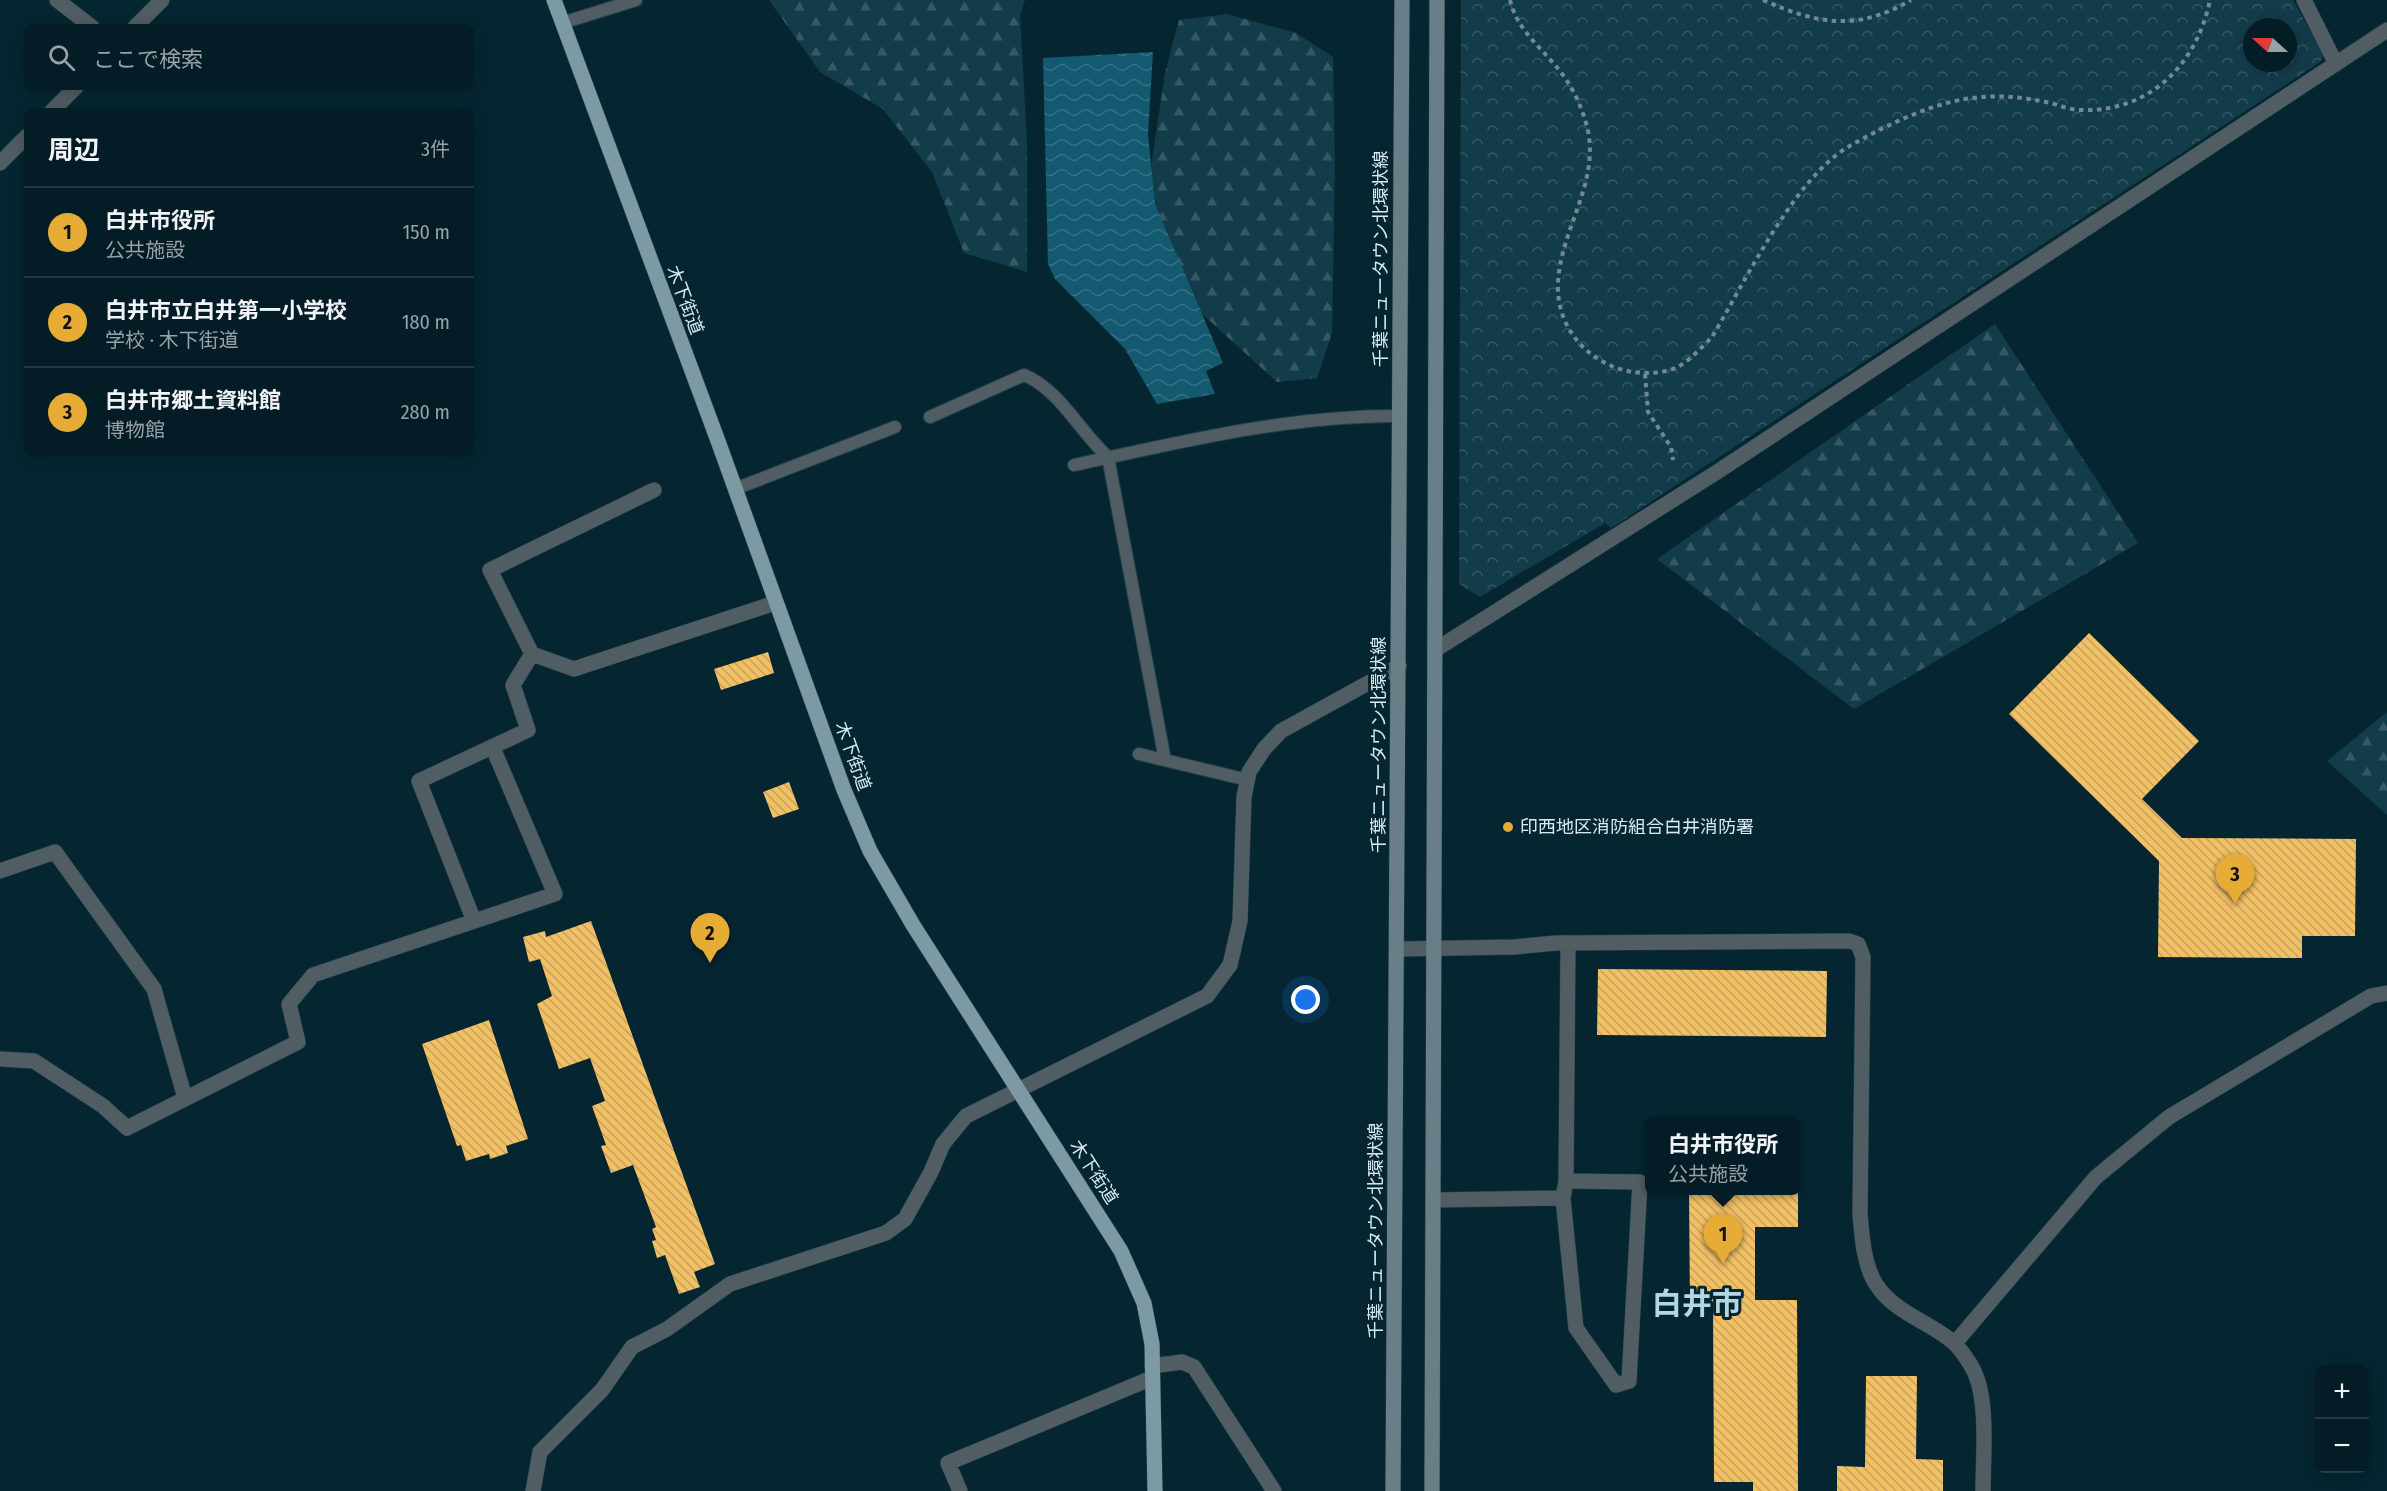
<!DOCTYPE html>
<html lang="ja">
<meta charset="utf-8">
<style>
:root{--surface:#041c25;--page:#122932;--text:#f1f3f6;--muted:#97a1a7;--line:#253a42;--accent:#e6ac36}
body{margin:0;font-family:"Fira Sans Condensed","Noto Sans JP",sans-serif;background:var(--page);color:var(--text)}
.controls{position:absolute;right:18px;bottom:18px;display:grid;overflow:hidden;border-radius:9px;box-shadow:0 3px 15px #0003}
.controls button{width:54px;height:54px;display:grid;place-items:center;padding:0;border:0;border-bottom:2px solid var(--line);background:var(--surface);color:var(--text);font:30px sans-serif}
.compass{position:absolute;left:2243px;top:18px;width:54px;height:54px;border-radius:50%;background:var(--surface);box-shadow:0 3px 15px #0003;rotate:291deg}
.you{position:absolute;left:1306px;top:1000px;width:21px;height:21px;margin:-15px;border:4px solid #fff;border-radius:50%;background:#1a73e8;box-shadow:0 0 0 9px #1a73e833}
.badge{display:grid;place-items:center;width:39px;height:39px;border-radius:50%;background:var(--accent);color:#111;font-size:20px;font-weight:700}
.pin{position:absolute;translate:-50% -50px;filter:drop-shadow(0 2px 3px #0008)}
.pin::after{content:'';position:absolute;top:32px;width:21px;height:18px;background:inherit;clip-path:polygon(0 0,100% 0,50% 100%)}
.popup{position:absolute;left:1645px;top:1117px;width:156px;height:78px;box-sizing:border-box;display:grid;place-content:center;border-radius:9px;background:var(--surface);filter:drop-shadow(0 2px 4px #0005);font-size:20px;white-space:nowrap;color:var(--muted)}
.popup b{font-size:22px;color:var(--text)}
.popup::after{content:'';position:absolute;left:50%;top:100%;margin-left:-12px;border:12px solid transparent;border-top-color:var(--surface)}
.list{margin:0;padding:0;list-style:none}
h2{display:flex;justify-content:space-between;align-items:center;height:78px;margin:0;padding:0 24px;font-size:26px}
h2 small{font-size:20px;font-weight:400;color:var(--muted)}
.list li{display:grid;grid-template-columns:39px 1fr auto;gap:18px;align-items:center;box-sizing:border-box;height:90px;padding:0 24px;border-top:2px solid var(--line)}
.list b{display:block;font-size:22px;white-space:nowrap}
.list p{margin:0;font-size:20px;white-space:nowrap;color:var(--muted)}
.list em{font-size:20px;font-style:normal;color:var(--muted)}
.icon{flex:none;width:33px;height:33px;fill:none;stroke:currentColor;stroke-width:2;stroke-linecap:round;stroke-linejoin:round}
.map{position:relative;flex:none;width:2387px;height:1491px;overflow:hidden}
.search{position:absolute;background:var(--surface);box-shadow:0 3px 15px #0003;left:24px;top:24px;width:450px;height:66px;display:flex;align-items:center;gap:15px;box-sizing:border-box;padding:0 21px;border-radius:9px;color:var(--muted);font-size:22px}
.panel{position:absolute;background:var(--surface);box-shadow:0 3px 15px #0003;left:24px;top:108px;width:450px;height:348px;border-radius:9px}
.map>svg:first-child{display:block}
</style>
<div class="map">
<svg width="2387" height="1491" viewBox="0 0 2387 1491">
<defs>
<pattern id="forest-firs" width="22" height="20" patternUnits="userSpaceOnUse" patternTransform="scale(1.5)"><rect width="22" height="20" fill="#133c4a"/><path d="M5 1l3.5 6h-7zM16 11l3.5 6h-7z" fill="#355864"/></pattern>
<pattern id="park-crowns" width="20" height="18" patternUnits="userSpaceOnUse" patternTransform="scale(1.5)"><rect width="20" height="18" fill="#133c4a"/><path d="M2 6a3 3 0 1 1 6 0M12 15a3 3 0 1 1 6 0" fill="none" stroke="#355864"/></pattern>
<pattern id="water-waves" width="16" height="10" patternUnits="userSpaceOnUse" patternTransform="scale(1.5)"><rect width="16" height="10" fill="#13596f"/><path d="M0 5q4-4 8 0t8 0" fill="none" stroke="#357184"/></pattern>
<pattern id="building-back-hatch" width="6" height="6" patternUnits="userSpaceOnUse" patternTransform="scale(1.5)"><rect width="6" height="6" fill="#f3c165"/><path d="M-1 5l2 2M0 0l6 6M5-1l2 2" fill="none" stroke="#c6a25e"/></pattern>
</defs>
<rect width="100%" height="100%" fill="#052631"/>
<path fill="url(#forest-firs)" d="M769 0H1025L1020 15 1027 143V272L964 253 932 172 883 109 820 72Z
M1227 14 1296 33 1333 57 1335 165 1332 333 1317 378 1277 382 1201 313 1142 227 1165 73 1179 20Z
M1995 324 2138 543 1854 709 1657 559Z
M2387 712V815L2327 761Z"/>
<path fill="url(#park-crowns)" fill-rule="evenodd" d="M1461 0H2293L2323 55 2320 62 1611 528 1605 523 1480 597 1459 584ZM2252 27H2288V63H2252Z"/>
<path fill="url(#water-waves)" d="M1153 52 1148 135 1155 204 1223 363 1206 371 1215 394 1157 404 1125 349 1055 279 1048 264 1043 58Z"/>
<path fill="url(#building-back-hatch)" d="M2089 633 2199 741 2142 799 2182 838 2356 839 2355 936H2302V958L2158 957 2159 861 2009 714Z
M768 652 774 673 721 690 714 669Z
M789 782 799 809 773 818 763 792Z
M591 921 715 1264 694 1272 700 1287 679 1294 665 1255 657 1258 652 1241 656 1240 652 1229 656 1227 633 1165 611 1173 601 1146 606 1145 592 1106 605 1101 590 1058 559 1069 537 1004 552 996 540 959 529 962 523 937 545 931 546 937Z
M1598 969 1827 971 1826 1037 1597 1035Z
M489 1020 528 1139 506 1146 508 1153 490 1159 489 1154 466 1161 461 1145 457 1146 422 1044Z
M1689 1191H1798V1227H1755V1300H1797L1798 1491H1753V1482H1714L1713 1307H1690Z
M1866 1376H1917L1916 1459 1943 1460V1491H1837V1466L1865 1467Z"/>
<g fill="none" stroke-linecap="round" stroke-linejoin="round">
<defs>
<path id="lane" d="M562 23 636 0
M930 417 1024 375C1059 389 1080 432 1108 457L1165 760
M1074 465C1181 442 1290 415 1400 416
M735 489 895 427
M1139 754 1248 780"/>
<path id="street" d="M57 0 92 27
M2304 0 2336 64
M135 27 162 0
M52 111 76 87
M0 163 27 136
M1435 650 1717 472 2387 30
M532 654 490 570 654 490
M0 871 55 852 154 989 185 1098
M474 921 419 781 528 730 513 685 532 654 574 669 775 603
M1398 949 1514 947 1556 943 1849 941 1858 944 1863 957 1860 1214C1862 1235 1863 1257 1872 1277 1888 1311 1927 1320 1953 1342 1961 1349 1973 1367 1976 1376 1988 1405 1983 1460 1983 1491
M0 1059 34 1061 103 1106 127 1128 298 1042 289 1004 313 975 555 894 493 748
M1566 1181 1640 1182 1629 1381 1616 1385 1576 1328 1563 1198 1566 1181 1568 943
M1433 1200 1563 1198
M1955 1343 2096 1177 2169 1117 2371 996 2387 993
M1152 1366 1182 1362 1194 1367 1274 1491
M533 1491 540 1452 602 1390 632 1347 667 1329 730 1284 886 1233 905 1219 931 1172 943 1144 966 1116 1207 996 1230 965 1240 921 1244 797 1249 772 1264 749 1281 731 1399 666
M960 1491 948 1463 1152 1378"/>
<path id="secondary" d="M1393 1491 1402 0
M1432 1491 1437 0"/>
<path id="primary" d="M554 0 718 441 844 790 870 851 913 925 1121 1251 1144 1303 1152 1344 1155 1491"/>
</defs>
<use href="#lane" stroke="#23414c" stroke-width="14"/>
<use href="#street" stroke="#23414c" stroke-width="16"/>
<use href="#secondary" stroke="#23414c" stroke-width="16"/>
<use href="#primary" stroke="#23414c" stroke-width="16"/>
<path stroke="#718992" stroke-width="4" stroke-dasharray="4.5 4.5" stroke-linecap="butt" d="M1510 0C1517 30 1541 47 1559 70 1573 87 1583 109 1588 131 1599 185 1559 232 1558 285 1556 343 1614 385 1670 370 1685 366 1701 348 1712 337 1745 282 1794 179 1848 147 1886 125 1939 99 1983 97 2006 95 2028 98 2051 103 2061 106 2071 110 2082 110 2150 112 2197 64 2210 0
M1763 0C1817 24 1857 32 1911 0
M1645 374 1648 412 1671 447 1673 460"/>
<use href="#lane" stroke="#505d63" stroke-width="12"/>
<use href="#street" stroke="#505d63" stroke-width="15"/>
<use href="#secondary" stroke="#697f88" stroke-width="15"/>
<use href="#primary" stroke="#7d99a4" stroke-width="15"/>
</g>
<circle fill="#e6ac36" stroke="#052631" stroke-width="2" cx="1508" cy="827" r="6"/>
<g text-anchor="middle" stroke-width="6" stroke-linejoin="round" paint-order="stroke">
<g font-size="18" fill="#d8e9f0" stroke="#052631">
<text transform="translate(1381 259) rotate(-90)" y="6">千葉ニュータウン北環状線</text>
<text transform="translate(685 300) rotate(69)" y="6">木下街道</text>
<text transform="translate(1379 745) rotate(-90)" y="6">千葉ニュータウン北環状線</text>
<text transform="translate(853 756) rotate(70)" y="6">木下街道</text>
<text transform="translate(1094 1172) rotate(57)" y="6">木下街道</text>
<text transform="translate(1376 1231) rotate(-90)" y="6">千葉ニュータウン北環状線</text>
</g>
<g font-size="18" fill="#d8e9f0" stroke="#052631" text-anchor="start">
<text x="1520" y="833">印西地区消防組合白井消防署</text>
</g>
<g font-size="30" font-weight="bold" fill="#b3d6e4" stroke="#052631">
<text x="1697" y="1314">白井市</text>
</g>
</g>
</svg>
<div class="controls">
<button>+</button>
<button>−</button>
</div>
<svg class="compass" viewBox="-18 -18 36 36"><path d="M0-13l5 13h-10z" fill="#e53935"/><path d="M0 13l5-13h-10z" fill="#97a1a7"/></svg>
<div class="you"></div>
<div class="pin badge" style="left:1723px;top:1264px">1</div>
<div class="popup"><b>白井市役所</b>公共施設</div>
<div class="pin badge" style="left:710px;top:963px">2</div>
<div class="pin badge" style="left:2235px;top:904px">3</div>
<div class="search"><svg class="icon" aria-label="search" viewBox="0 0 24 24"><circle cx="10" cy="10" r="6"/><path d="M15 15l6 6"/></svg>ここで検索</div>
<section class="panel">
<h2>周辺<small>3件</small></h2>
<ul class="list">
<li><span class="badge">1</span><div><b>白井市役所</b><p>公共施設</p></div><em>150 m</em></li>
<li><span class="badge">2</span><div><b>白井市立白井第一小学校</b><p>学校 · 木下街道</p></div><em>180 m</em></li>
<li><span class="badge">3</span><div><b>白井市郷土資料館</b><p>博物館</p></div><em>280 m</em></li>
</ul>
</section>
</div>
